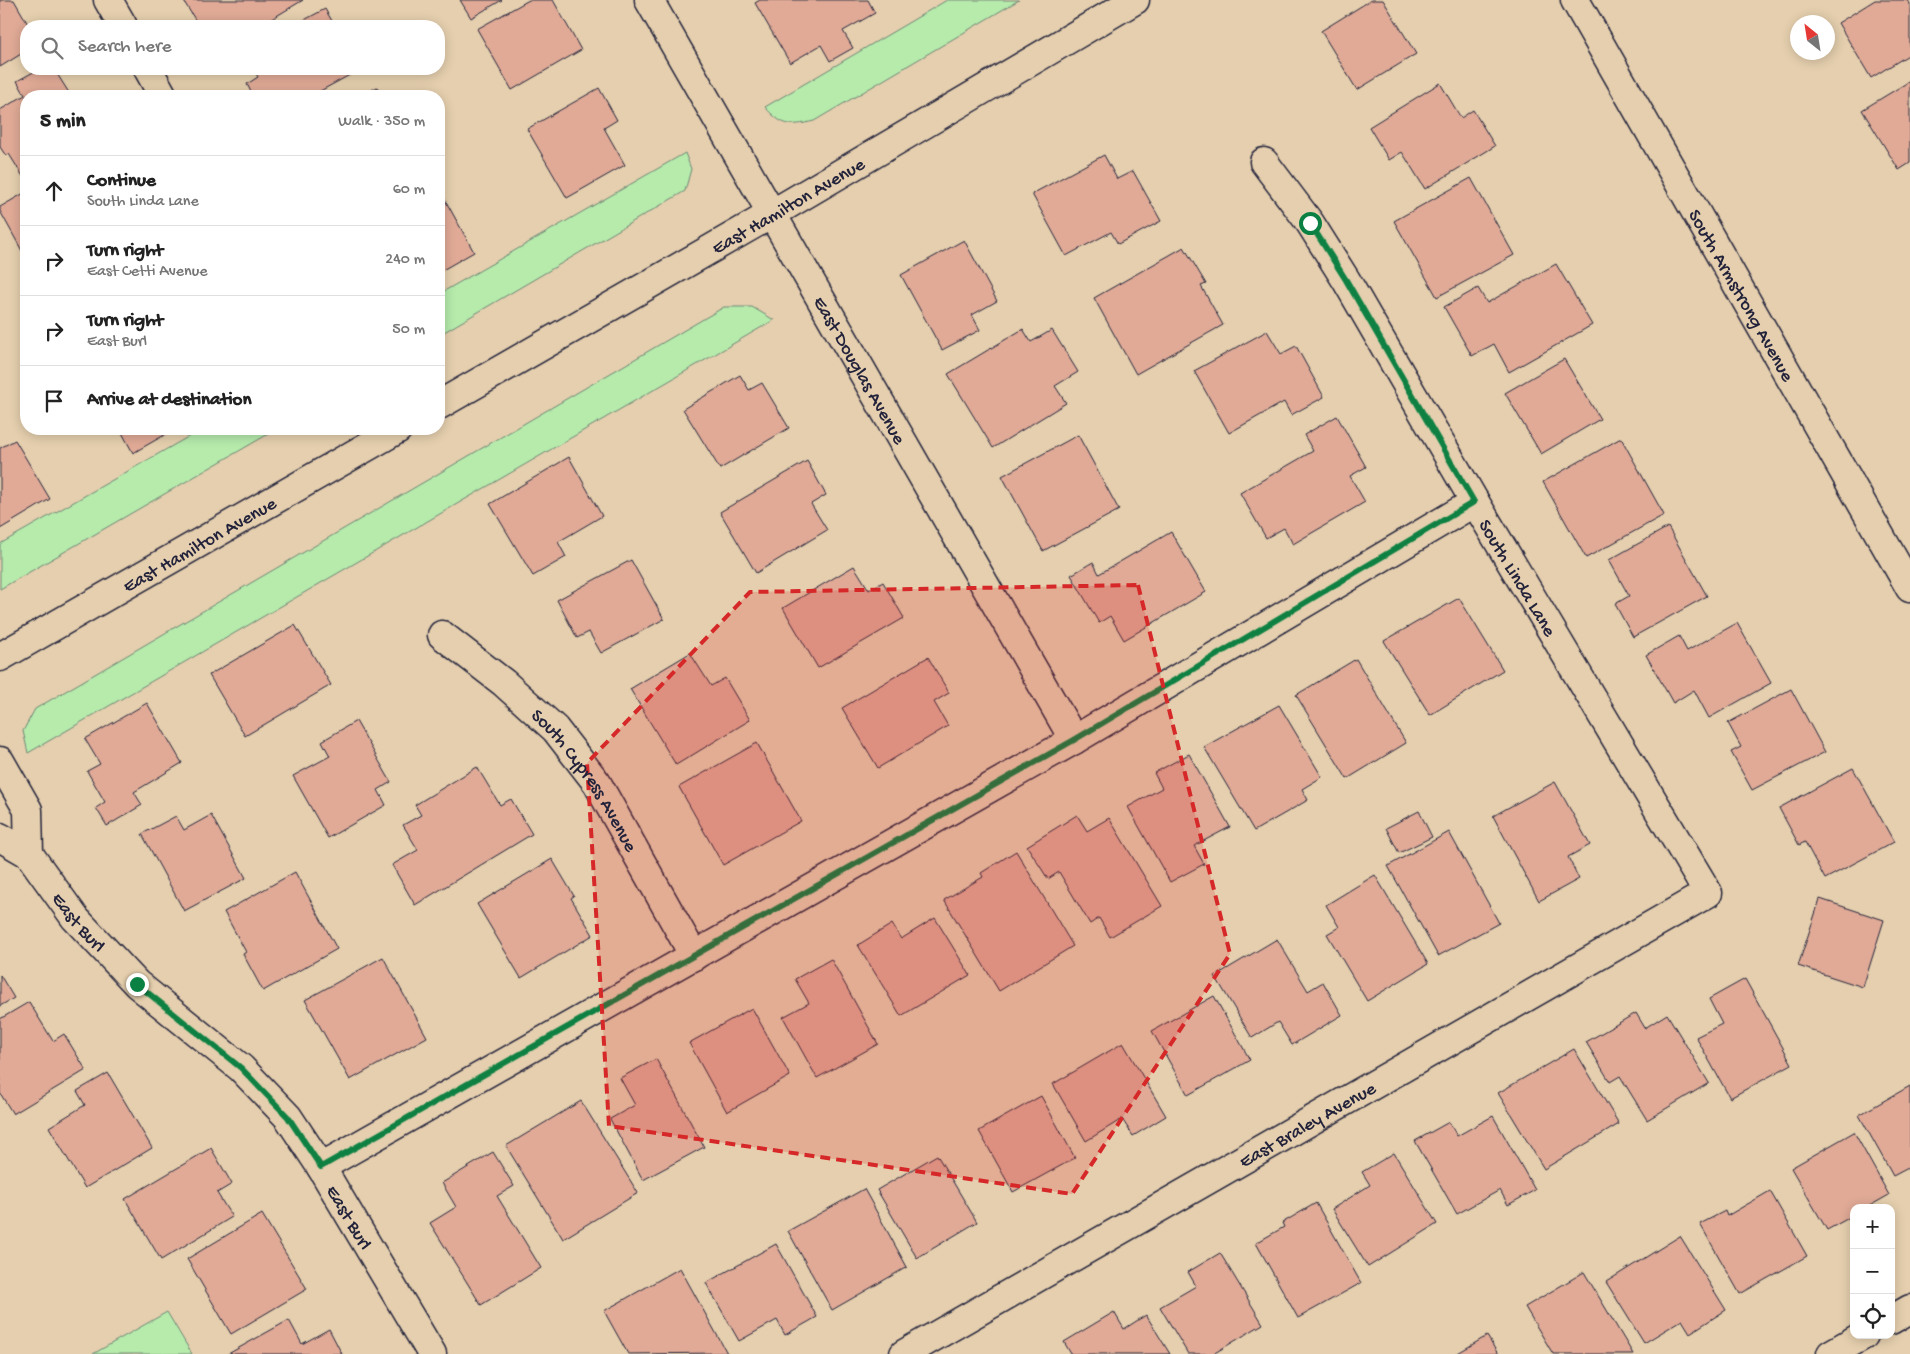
<!DOCTYPE html>
<meta charset="utf-8">
<style>
:root{--surface:#fff;--page:#f6f6f6;--text:#222;--muted:#767676;--line:#e0e0e0}
body{margin:0;font-family:"Gochi Hand",sans-serif;background:var(--page);color:var(--text)}
.controls{position:absolute;right:15px;bottom:15px;display:grid;overflow:hidden;border-radius:10px;box-shadow:0 2px 12px #0003}
.controls button{width:45px;height:45px;display:grid;place-items:center;padding:0;border:0;border-bottom:1px solid var(--line);background:var(--surface);color:var(--text);font:25px sans-serif}
.compass{position:absolute;left:1790px;top:15px;width:45px;height:45px;border-radius:50%;background:var(--surface);box-shadow:0 2px 12px #0003;rotate:330deg}
.stop{position:absolute;width:15px;height:15px;margin:-11px;border:4px solid #0b8043;border-radius:50%;background:#fff}
.stop.end{background:#0b8043;border-color:#fff;box-shadow:0 1px 5px #0008}
.list{margin:0;padding:0;list-style:none}
h2{display:flex;justify-content:space-between;align-items:center;height:65px;margin:0;padding:0 20px;font-size:21px}
h2 small{font-size:16px;font-weight:400;color:var(--muted)}
.list li{display:grid;grid-template-columns:32px 1fr auto;gap:15px;align-items:center;box-sizing:border-box;height:70px;padding:0 20px;border-top:1px solid var(--line)}
.list b{display:block;font-size:19px;white-space:nowrap}
.list p{margin:0;font-size:16px;white-space:nowrap;color:var(--muted)}
.list em{font-size:16px;font-style:normal;color:var(--muted)}
.icon{flex:none;width:28px;height:28px;fill:none;stroke:currentColor;stroke-width:2;stroke-linecap:round;stroke-linejoin:round}
.map{position:relative;flex:none;width:1910px;height:1354px;overflow:hidden}
.search{position:absolute;background:var(--surface);box-shadow:0 2px 12px #0003;left:20px;top:20px;width:425px;height:55px;display:flex;align-items:center;gap:12px;box-sizing:border-box;padding:0 18px;border-radius:20px;color:var(--muted);font-size:19px}
.panel{position:absolute;background:var(--surface);box-shadow:0 2px 12px #0003;left:20px;top:90px;width:425px;height:345px;border-radius:20px}
.map>svg:first-child{display:block}
</style>
<div class="map">
<svg width="1910" height="1354" viewBox="0 0 1910 1354">
<rect width="100%" height="100%" fill="#e5cfae"/>
<filter id="ink" filterUnits="userSpaceOnUse"><feTurbulence type="fractalNoise" baseFrequency=".02" numOctaves="2"/><feDisplacementMap in="SourceGraphic" scale="10" xChannelSelector="R" yChannelSelector="G"/><feConvolveMatrix kernelMatrix="1 2 1 2 8 2 1 2 1" color-interpolation-filters="sRGB"/></filter>
<g filter="url(#ink)">
<path fill="#b6ebac" stroke="#6c8674" d="M947 0H1019L814 121C789 127 782 126 765 107Z
M685 153 691 169 685 191 439 335V294Z
M724 307H752L774 320 28 753 23 731 35 709Z
M202 429H277L0 589V544Z
M167 1312 192 1354H93Z"/>
<path fill="#e0aa96" stroke="#22223b" d="M0 0H14L29 26H26V51L0 67Z
M183 0H303L260 26H199Z
M460 0H502L471 18Z
M529 0H553L581 50 512 90 477 29Z
M760 0H868L875 13 843 31 853 48 830 61 821 45 790 63 755 3Z
M1371 0H1383L1416 54 1357 90 1321 31Z
M1875 0H1908L1910 4V54L1871 78 1838 23Z
M325 9 335 26H293Z
M39 69H54L71 96H26V177L24 178 9 154 6 156 0 147V110L25 95 17 81Z
M253 69H358L359 70 311 96H253L247 84 258 77Z
M1910 81V163L1899 170 1862 110Z
M1440 83 1461 118 1473 110 1495 146 1425 189 1402 152 1389 160 1369 127Z
M377 87 383 96H361Z
M599 88 617 120 604 128 625 165 567 198 527 129Z
M1104 155 1117 179 1133 171 1161 221 1118 244 1111 232 1066 256 1032 194Z
M1471 178 1514 255 1437 297 1394 221Z
M439 189 474 252 439 272Z
M26 192V258L0 211V207Z
M964 240 997 301 972 315 980 330 942 350 901 275Z
M1184 247 1206 284 1201 286 1223 325 1136 374 1094 298Z
M1556 264 1592 325 1509 372 1494 344 1472 356 1444 307 1478 288 1487 303Z
M1023 329 1031 342 1052 330 1078 372 1055 386 1066 403 993 448 948 374Z
M1267 331 1281 354 1296 346 1324 397 1291 415 1284 402 1229 433 1194 371Z
M1564 359 1600 419 1541 454 1505 393Z
M740 375 749 390 762 383 789 428 720 469 683 409Z
M1337 416 1366 467 1350 476 1365 502 1293 544 1284 528 1266 538 1240 493 1313 451 1304 435Z
M120 429H175L133 453Z
M1078 435 1119 510 1043 551 1002 476Z
M1621 438 1664 515 1586 558 1543 482Z
M15 440 50 499 0 529V448Z
M569 457 602 516 558 542 566 557 533 576 490 504Z
M807 461 826 495 811 504 827 530 756 573 720 512Z
M1668 527 1707 596 1633 637 1615 604 1629 596 1609 560Z
M1171 532 1206 592 1124 640 1110 616 1099 623 1071 575 1093 562 1099 574Z
M631 560 664 619 601 653 589 632 577 638 557 600Z
M854 566 869 590 883 582 904 618 818 668 783 608Z
M1459 598 1503 670 1430 715 1384 641Z
M1737 623 1771 683 1709 718 1694 690 1673 703 1646 655 1679 636 1687 651Z
M295 625 331 685 245 736 209 675Z
M690 653 711 686 725 678 750 720 676 765 630 689Z
M928 657 949 693 934 702 948 726 878 768 842 708Z
M1356 659 1406 743 1347 779 1296 695Z
M1791 689 1825 752 1752 790 1731 752 1741 747 1728 723Z
M147 703 182 763 134 792 142 805 107 826 96 808 105 802 87 771 100 764 85 739Z
M1279 705 1322 777 1302 789 1308 800 1254 831 1204 747Z
M356 721 391 782 378 790 386 805 328 838 293 776 330 756 322 741Z
M757 743 801 821 723 865 679 787Z
M1189 754 1230 827 1194 846 1204 864 1170 882 1128 807 1162 788 1154 773Z
M477 767 500 805 511 799 532 834 415 905 392 865 418 850 403 825 421 815 415 805Z
M1853 768 1894 842 1825 879 1805 842 1799 845 1779 808Z
M1555 782 1590 845 1568 857 1579 879 1539 901 1493 816Z
M1419 811 1432 837 1399 853 1386 828Z
M211 815 246 878 184 911 142 834 176 816 184 830Z
M1077 815 1087 831 1109 818 1162 906 1110 937 1099 918 1090 924 1059 872 1048 879 1027 846Z
M1449 832 1499 923 1438 956 1388 866Z
M1016 851 1073 946 999 991 944 900 983 877 981 873Z
M552 859 574 896 571 898 593 935 521 978 477 904Z
M295 872 337 949 263 991 243 954 246 952 224 912Z
M1375 875 1428 964 1367 1001 1327 934 1339 927 1326 905Z
M1820 899 1884 920 1863 987 1798 966Z
M935 918 970 975 901 1016 858 945 892 924 901 939Z
M1277 939 1308 991 1323 982 1342 1015 1292 1045 1278 1022 1252 1038 1215 976Z
M383 957 427 1037 350 1080 305 1000Z
M831 959 878 1044 817 1078 783 1017 809 1003 795 979Z
M0 975 14 998 0 1006Z
M1745 979 1792 1064 1730 1098 1696 1037 1722 1024 1709 999Z
M1214 996 1250 1060 1188 1095 1152 1031Z
M29 1002 53 1041 64 1034 86 1070 13 1114 0 1093V1019Z
M752 1008 790 1076 727 1112 689 1043Z
M1636 1013 1645 1028 1667 1014 1709 1083 1647 1120 1620 1076 1610 1082 1586 1042Z
M1123 1043 1166 1116 1133 1136 1122 1119 1086 1141 1053 1084Z
M1574 1049 1619 1124 1544 1169 1498 1093Z
M656 1059 704 1147 643 1180 610 1119 635 1105 620 1078Z
M108 1073 152 1148 85 1188 49 1127 85 1105 77 1091Z
M1910 1086V1167L1893 1176 1859 1115Z
M1041 1096 1075 1158 1013 1192 979 1131Z
M581 1101 638 1193 563 1239 506 1146Z
M1493 1116 1535 1190 1508 1205 1500 1190 1457 1214 1415 1141 1449 1122 1457 1136Z
M1854 1132 1889 1195 1866 1208H1854V1215L1827 1230 1791 1168Z
M211 1148 232 1184 217 1193 232 1217 161 1260 125 1199Z
M493 1152 514 1186 497 1196 541 1268 481 1305 430 1223 456 1207 442 1183Z
M1394 1153 1437 1224 1368 1267 1332 1209 1370 1185 1362 1172Z
M937 1155 977 1222 917 1258 877 1190Z
M864 1189 907 1267 832 1310 788 1231Z
M1770 1191 1807 1256 1740 1294 1700 1224 1725 1211 1727 1216Z
M1316 1203 1361 1283 1298 1318 1256 1243 1284 1227 1282 1223Z
M262 1214 307 1289 231 1334 187 1259Z
M1680 1236 1726 1310 1690 1333 1682 1320 1644 1343 1606 1282Z
M776 1244 817 1317 785 1335 777 1320 739 1341 706 1283Z
M1220 1253 1263 1324 1213 1354H1188L1160 1307 1196 1286 1188 1272Z
M680 1268 727 1353 628 1354 604 1311Z
M1584 1272 1633 1354H1553L1525 1307Z
M1114 1312 1124 1329 1146 1315 1170 1354H1071L1064 1342Z
M289 1320 302 1344 329 1329 342 1354H228Z
M1487 1336 1498 1354H1456Z"/>
<g fill="none" stroke-linecap="round" stroke-linejoin="round">
<defs>
<g id="street">
<path d="M108 0 123 26"/>
<path id="s1" d="M649 0 1074 740"/>
<path d="M148 69 163 96"/>
<path id="s2" d="M442 635 504 683 555 729 597 783 694 956"/>
<path d="M0 761 28 810 29 854"/>
<path id="s3" d="M0 837 29 854 75 918 137 984 241 1068 288 1117 321 1167 432 1354"/>
<path d="M321 1167 1074 740 1475 502"/>
<path d="M1891 1320 1910 1309"/>
<path id="s4" d="M904 1354 1708 893 1475 502 1346 280 1310 223 1264 162"/>
<path d="M1831 1354 1864 1335"/>
</g>
<g id="secondary">
<path id="s5" d="M1575 0 1910 588"/>
<path id="s6" d="M439 405 770 215 1135 0"/>
<path id="s7" d="M0 657 398 429"/>
</g>
</defs>
<use href="#street" stroke="#22223b" stroke-width="31"/>
<use href="#secondary" stroke="#22223b" stroke-width="31"/>
<use href="#street" stroke="#e5cfae" stroke-width="28"/>
<use href="#secondary" stroke="#e5cfae" stroke-width="28"/>
</g>
</g>
<g fill="none" stroke-linecap="round" stroke-linejoin="round" filter="url(#ink)">
<path stroke="#0b8043" stroke-width="6" d="M137 984 241 1068 288 1117 321 1167 1074 740 1474 502 1346 280 1310 223"/>
</g>
<path fill="#d62828" fill-opacity="0.2" stroke="#d62828" stroke-width="4" stroke-dasharray="10 6" stroke-linejoin="round" d="M1138 585 1230 954 1072 1194 609 1126 587 763 750 592Z"/>
<g text-anchor="middle" stroke-width="4.5" stroke-linejoin="round" paint-order="stroke">
<g font-size="19" fill="#22223b" stroke="#e5cfae">
<text dy="7" stroke="none"><textPath href="#s6" startOffset="402">East Hamilton Avenue</textPath></text>
<text dy="7" stroke="none"><textPath href="#s5" startOffset="339">South Armstrong Avenue</textPath></text>
<text dy="7" stroke="none"><textPath href="#s1" startOffset="426">East Douglas Avenue</textPath></text>
<text dy="7" stroke="none"><textPath href="#s7" startOffset="229">East Hamilton Avenue</textPath></text>
<text transform="translate(1519 577) rotate(59)" y="7">South Linda Lane</text>
<text dy="7" stroke="none"><textPath href="#s2" startOffset="206">South Cypress Avenue</textPath></text>
<text dy="7" stroke="none"><textPath href="#s3" startOffset="118">East Burl</textPath></text>
<text dy="7" stroke="none"><textPath href="#s4" startOffset="464">East Braley Avenue</textPath></text>
<text dy="7" stroke="none"><textPath href="#s3" startOffset="522">East Burl</textPath></text>
</g>
</g>
</svg>
<div class="controls">
<button>+</button>
<button>−</button>
<button><svg class="icon" aria-label="locate" viewBox="0 0 24 24"><circle cx="12" cy="12" r="6"/><path d="M12 2v4M12 18v4M2 12h4M18 12h4"/></svg></button>
</div>
<svg class="compass" viewBox="-18 -18 36 36"><path d="M0-13l5 13h-10z" fill="#e53935"/><path d="M0 13l5-13h-10z" fill="#767676"/></svg>
<div class="stop" style="left:1310px;top:223px"></div>
<div class="stop end" style="left:137px;top:984px"></div>
<div class="search"><svg class="icon" aria-label="search" viewBox="0 0 24 24"><circle cx="10" cy="10" r="6"/><path d="M15 15l6 6"/></svg>Search here</div>
<section class="panel">
<h2>5 min<small>Walk · 350 m</small></h2>
<ul class="list">
<li><svg class="icon" aria-label="ahead" viewBox="0 0 24 24"><path d="M12 20V5M6 11l6-6 6 6"/></svg><div><b>Continue</b><p>South Linda Lane</p></div><em>60 m</em></li>
<li><svg class="icon" aria-label="right" viewBox="0 0 24 24"><path d="M7 20v-9h11M14 6l5 5-5 5"/></svg><div><b>Turn right</b><p>East Cetti Avenue</p></div><em>240 m</em></li>
<li><svg class="icon" aria-label="right" viewBox="0 0 24 24"><path d="M7 20v-9h11M14 6l5 5-5 5"/></svg><div><b>Turn right</b><p>East Burl</p></div><em>50 m</em></li>
<li><svg class="icon" aria-label="arrive" viewBox="0 0 24 24"><path d="M6 21V4h12l-3 4 3 4H6"/></svg><div><b>Arrive at destination</b></div></li>
</ul>
</section>
</div>
